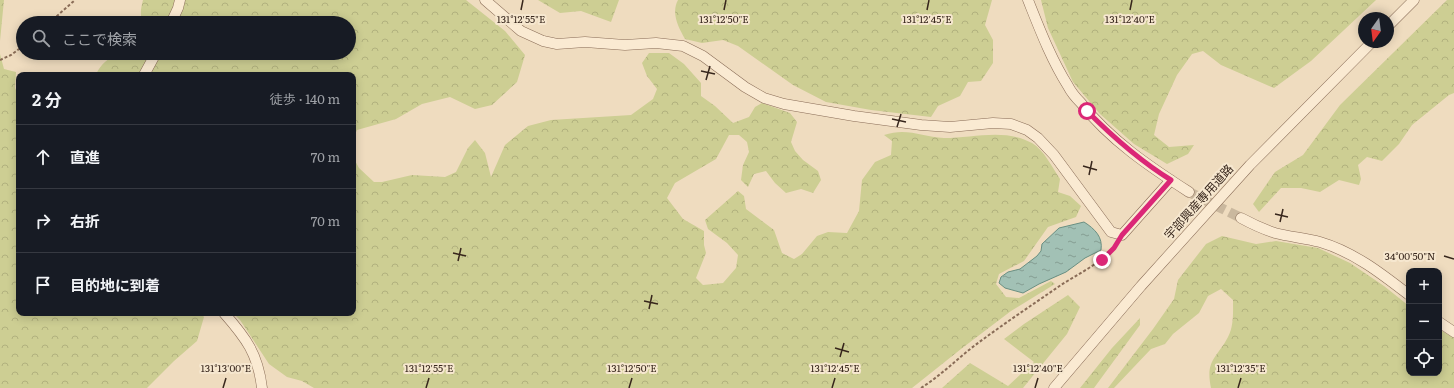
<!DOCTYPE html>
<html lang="ja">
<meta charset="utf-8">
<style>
:root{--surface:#171b24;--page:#20242c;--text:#f1f3f6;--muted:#9ea1a6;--line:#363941}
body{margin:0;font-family:Literata,"Noto Sans JP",serif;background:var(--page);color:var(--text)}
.controls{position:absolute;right:12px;bottom:12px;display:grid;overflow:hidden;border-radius:8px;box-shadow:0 2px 10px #0003}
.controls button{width:36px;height:36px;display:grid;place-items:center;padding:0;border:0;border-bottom:1px solid var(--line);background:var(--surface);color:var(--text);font:20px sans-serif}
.compass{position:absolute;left:1358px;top:12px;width:36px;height:36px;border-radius:50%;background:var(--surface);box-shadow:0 2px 10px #0003;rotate:194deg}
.stop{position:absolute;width:12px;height:12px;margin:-9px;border:3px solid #db2777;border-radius:50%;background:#fff}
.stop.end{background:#db2777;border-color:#fff;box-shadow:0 1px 4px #0008}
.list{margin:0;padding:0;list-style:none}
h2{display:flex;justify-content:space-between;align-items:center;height:52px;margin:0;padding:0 16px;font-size:17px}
h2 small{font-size:13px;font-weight:400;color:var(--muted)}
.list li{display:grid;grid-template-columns:26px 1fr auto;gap:12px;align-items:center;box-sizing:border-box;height:64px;padding:0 16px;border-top:1px solid var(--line)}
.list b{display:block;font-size:15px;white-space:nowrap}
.list em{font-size:13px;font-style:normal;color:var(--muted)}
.icon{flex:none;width:22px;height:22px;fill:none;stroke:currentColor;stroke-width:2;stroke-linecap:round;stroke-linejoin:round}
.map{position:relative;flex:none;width:1454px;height:388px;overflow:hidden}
.search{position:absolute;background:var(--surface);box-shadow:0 2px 10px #0003;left:16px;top:16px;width:340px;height:44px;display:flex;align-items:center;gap:10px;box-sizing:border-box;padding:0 14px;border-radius:22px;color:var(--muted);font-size:15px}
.panel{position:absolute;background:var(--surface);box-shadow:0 2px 10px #0003;left:16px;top:72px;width:340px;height:244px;border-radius:8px}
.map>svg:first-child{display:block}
</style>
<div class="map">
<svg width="1454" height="388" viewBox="0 0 1454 388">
<defs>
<pattern id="forest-crowns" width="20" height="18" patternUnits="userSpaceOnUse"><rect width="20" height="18" fill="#cdce93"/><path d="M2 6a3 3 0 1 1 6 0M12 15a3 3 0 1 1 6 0" fill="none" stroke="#b1b17e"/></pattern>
<pattern id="water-ripples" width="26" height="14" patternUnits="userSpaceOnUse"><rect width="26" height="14" fill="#a2c1b5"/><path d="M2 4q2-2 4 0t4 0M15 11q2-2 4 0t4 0" fill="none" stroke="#859d92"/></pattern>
</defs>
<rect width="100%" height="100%" fill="#efdcbf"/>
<path fill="url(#forest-crowns)" d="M0 0H4L0 41Z
M143 0H466L505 31 525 55 517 82 492 105 475 109 450 97 422 104 396 119 357 130 353 139V75H96C100 64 109 58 119 53H349V23H144C139 16 141 8 143 0Z
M538 0H619L611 22 581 11 560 13Z
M678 0H992L985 25 993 40V63L981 81 968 82 960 96 938 106 931 117 871 110 826 102 793 85 738 46 723 40 702 43 685 39C678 27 671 13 678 0Z
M1041 0H1376L1311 61 1274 88 1221 65 1203 51 1192 54 1177 75 1159 114 1154 135 1169 147 1194 145 1188 154 1167 164 1134 144 1100 114 1073 82 1048 28Z
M1447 0H1454V93L1449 95 1412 125 1399 144 1382 161 1367 157 1358 165 1361 179 1359 185 1339 180 1320 192 1301 188H1281L1259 212 1253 204 1275 172 1303 155 1340 105Z
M649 53H669L684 64 701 83V96L715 106 733 123 749 117 755 107 762 103 790 113 797 122 791 142 795 151 803 160 818 171 821 180 813 193 801 189 786 193 775 183 766 171 754 174 748 187 741 180 743 165 749 152 747 142 739 135H729L716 159 675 183 667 198 683 219 704 231V245L706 253 696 278 703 285 723 283 736 268 738 255 727 243 708 229 705 220 738 191 744 196 746 209 774 230 782 253 794 259 802 254 817 236 828 232 847 233 859 211 862 180 875 162 891 155 892 141 884 135C907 127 922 137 944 138 973 138 1005 128 1032 143 1044 150 1052 167 1060 179L1058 192 1070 196 1081 206 1076 217 1048 227 1024 261 999 274 996 284 1006 297 1019 298 1051 281 1055 284 1011 311 961 349 912 388H314L302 381 287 377 269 364 240 320 233 313H353V157L359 168 374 182H382L412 175 445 177 456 172 468 148 475 140 485 153 491 177 505 145 528 126 551 120 631 115 653 99 657 89 647 76 642 63Z
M0 54 4 69 16 72 15 88 19 96V313H201L204 317 197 341 174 361 147 388H0Z
M1222 236 1256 244 1276 241 1318 248 1350 263 1384 286 1409 306V373H1439V329L1454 338V388H1211C1205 360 1217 358 1228 337 1234 326 1233 312 1233 300L1221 289 1208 296 1199 313 1173 334 1165 344 1151 349 1114 388H1108L1153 329 1174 299 1178 280 1206 244Z
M1068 295 1080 307 1067 334 1023 388H942L970 363 1008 386 1034 362 1004 339 1024 324Z
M1140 318V325L1094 388H1080L1112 348Z"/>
<path fill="url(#water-ripples)" stroke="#698f82" d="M1084 222C1095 229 1103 237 1101 250L1085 258 1066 272 1039 284 1023 293 1005 288 999 283 1001 277 1008 272 1020 269 1037 256 1041 251 1042 244 1059 228Z"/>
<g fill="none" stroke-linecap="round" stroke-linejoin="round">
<path stroke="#cab89e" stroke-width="10" stroke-dasharray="10 5" stroke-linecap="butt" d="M1189 192 1241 218"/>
<defs>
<path id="minor" d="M485 0 521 31 543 41 557 44 585 42 625 45 656 43 683 46 703 56 745 87 764 98 784 104 854 116 921 125 950 127 993 123 1011 124 1027 130 1038 138 1054 155 1111 232 1122 235 1171 180
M1028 0C1040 30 1051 59 1068 86 1071 92 1076 98 1081 103 1110 140 1150 167 1189 192
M171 23 178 8 180 0
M1388 26 1414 0
M144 75 156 53
M1241 218C1252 224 1263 229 1275 233 1290 237 1305 238 1320 242 1354 252 1382 274 1409 295
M224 313C246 338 258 354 262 388
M1439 322 1454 332
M1054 388 1141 286 1250 165 1372 42"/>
</defs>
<use href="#minor" stroke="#896c57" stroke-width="11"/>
<path stroke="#896c57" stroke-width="2" stroke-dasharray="3 2" stroke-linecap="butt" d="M49 23 75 0
M0 60 11 55 23 46
M921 388C940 376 956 360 974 346 1002 325 1032 305 1061 285 1078 274 1107 260 1117 243"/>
<use href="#minor" stroke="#faead2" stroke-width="10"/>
</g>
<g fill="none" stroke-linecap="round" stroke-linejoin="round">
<path stroke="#db2777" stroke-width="5" d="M1087 111C1113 137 1140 161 1171 180L1122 235 1114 248 1102 260"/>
</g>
<path fill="none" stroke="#37261c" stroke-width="1.5" d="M521 10 523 0M724 10 726 0M927 10 929 0M1130 10 1132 0M701 71 715 74M706 80 710 66M892 119 906 122M897 127 901 114M1083 166 1097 170M1089 175 1092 161M1275 214 1288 217M1280 222 1283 209M453 253 466 256M1444 256 1454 259M458 261 461 248M644 301 658 304M649 309 652 295M835 348 849 352M840 357 844 343M223 388 226 378M426 388 429 378M629 388 632 378M832 388 835 378M1035 388 1038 378M1238 388 1241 378"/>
<g text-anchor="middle" stroke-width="4" stroke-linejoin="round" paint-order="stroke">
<g font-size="12" fill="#37261c" stroke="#f6e7cf">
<text transform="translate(1199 202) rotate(-48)" y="4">宇部興産専用道路</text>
</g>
</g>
<g font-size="10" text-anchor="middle" fill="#37261c" stroke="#f6e7cf" stroke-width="4" stroke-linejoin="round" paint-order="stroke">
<text x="521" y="23">131°12'55"E</text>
<text x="724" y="23">131°12'50"E</text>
<text x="927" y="23">131°12'45"E</text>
<text x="1130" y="23">131°12'40"E</text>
<text x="1410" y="260">34°00'50"N</text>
<text x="226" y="372">131°13'00"E</text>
<text x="429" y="372">131°12'55"E</text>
<text x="632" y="372">131°12'50"E</text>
<text x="835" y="372">131°12'45"E</text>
<text x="1038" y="372">131°12'40"E</text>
<text x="1241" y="372">131°12'35"E</text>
</g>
</svg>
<div class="controls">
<button>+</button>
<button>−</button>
<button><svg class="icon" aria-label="locate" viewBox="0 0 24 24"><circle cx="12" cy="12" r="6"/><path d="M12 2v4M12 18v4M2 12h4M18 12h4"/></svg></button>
</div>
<svg class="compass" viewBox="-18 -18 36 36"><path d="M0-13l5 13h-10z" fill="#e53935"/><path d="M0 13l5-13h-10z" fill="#9ea1a6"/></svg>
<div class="stop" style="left:1087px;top:111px"></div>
<div class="stop end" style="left:1102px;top:260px"></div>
<div class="search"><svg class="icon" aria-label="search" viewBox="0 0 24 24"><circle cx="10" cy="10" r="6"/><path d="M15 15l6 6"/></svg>ここで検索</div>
<section class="panel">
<h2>2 分<small>徒歩 · 140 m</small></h2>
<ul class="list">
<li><svg class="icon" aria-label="ahead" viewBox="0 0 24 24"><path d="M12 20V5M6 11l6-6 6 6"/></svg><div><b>直進</b></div><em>70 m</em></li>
<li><svg class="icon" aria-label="right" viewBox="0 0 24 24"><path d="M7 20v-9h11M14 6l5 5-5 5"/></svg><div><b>右折</b></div><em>70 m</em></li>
<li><svg class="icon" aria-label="arrive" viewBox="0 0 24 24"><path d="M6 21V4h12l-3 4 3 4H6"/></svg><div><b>目的地に到着</b></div></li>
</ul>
</section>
</div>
